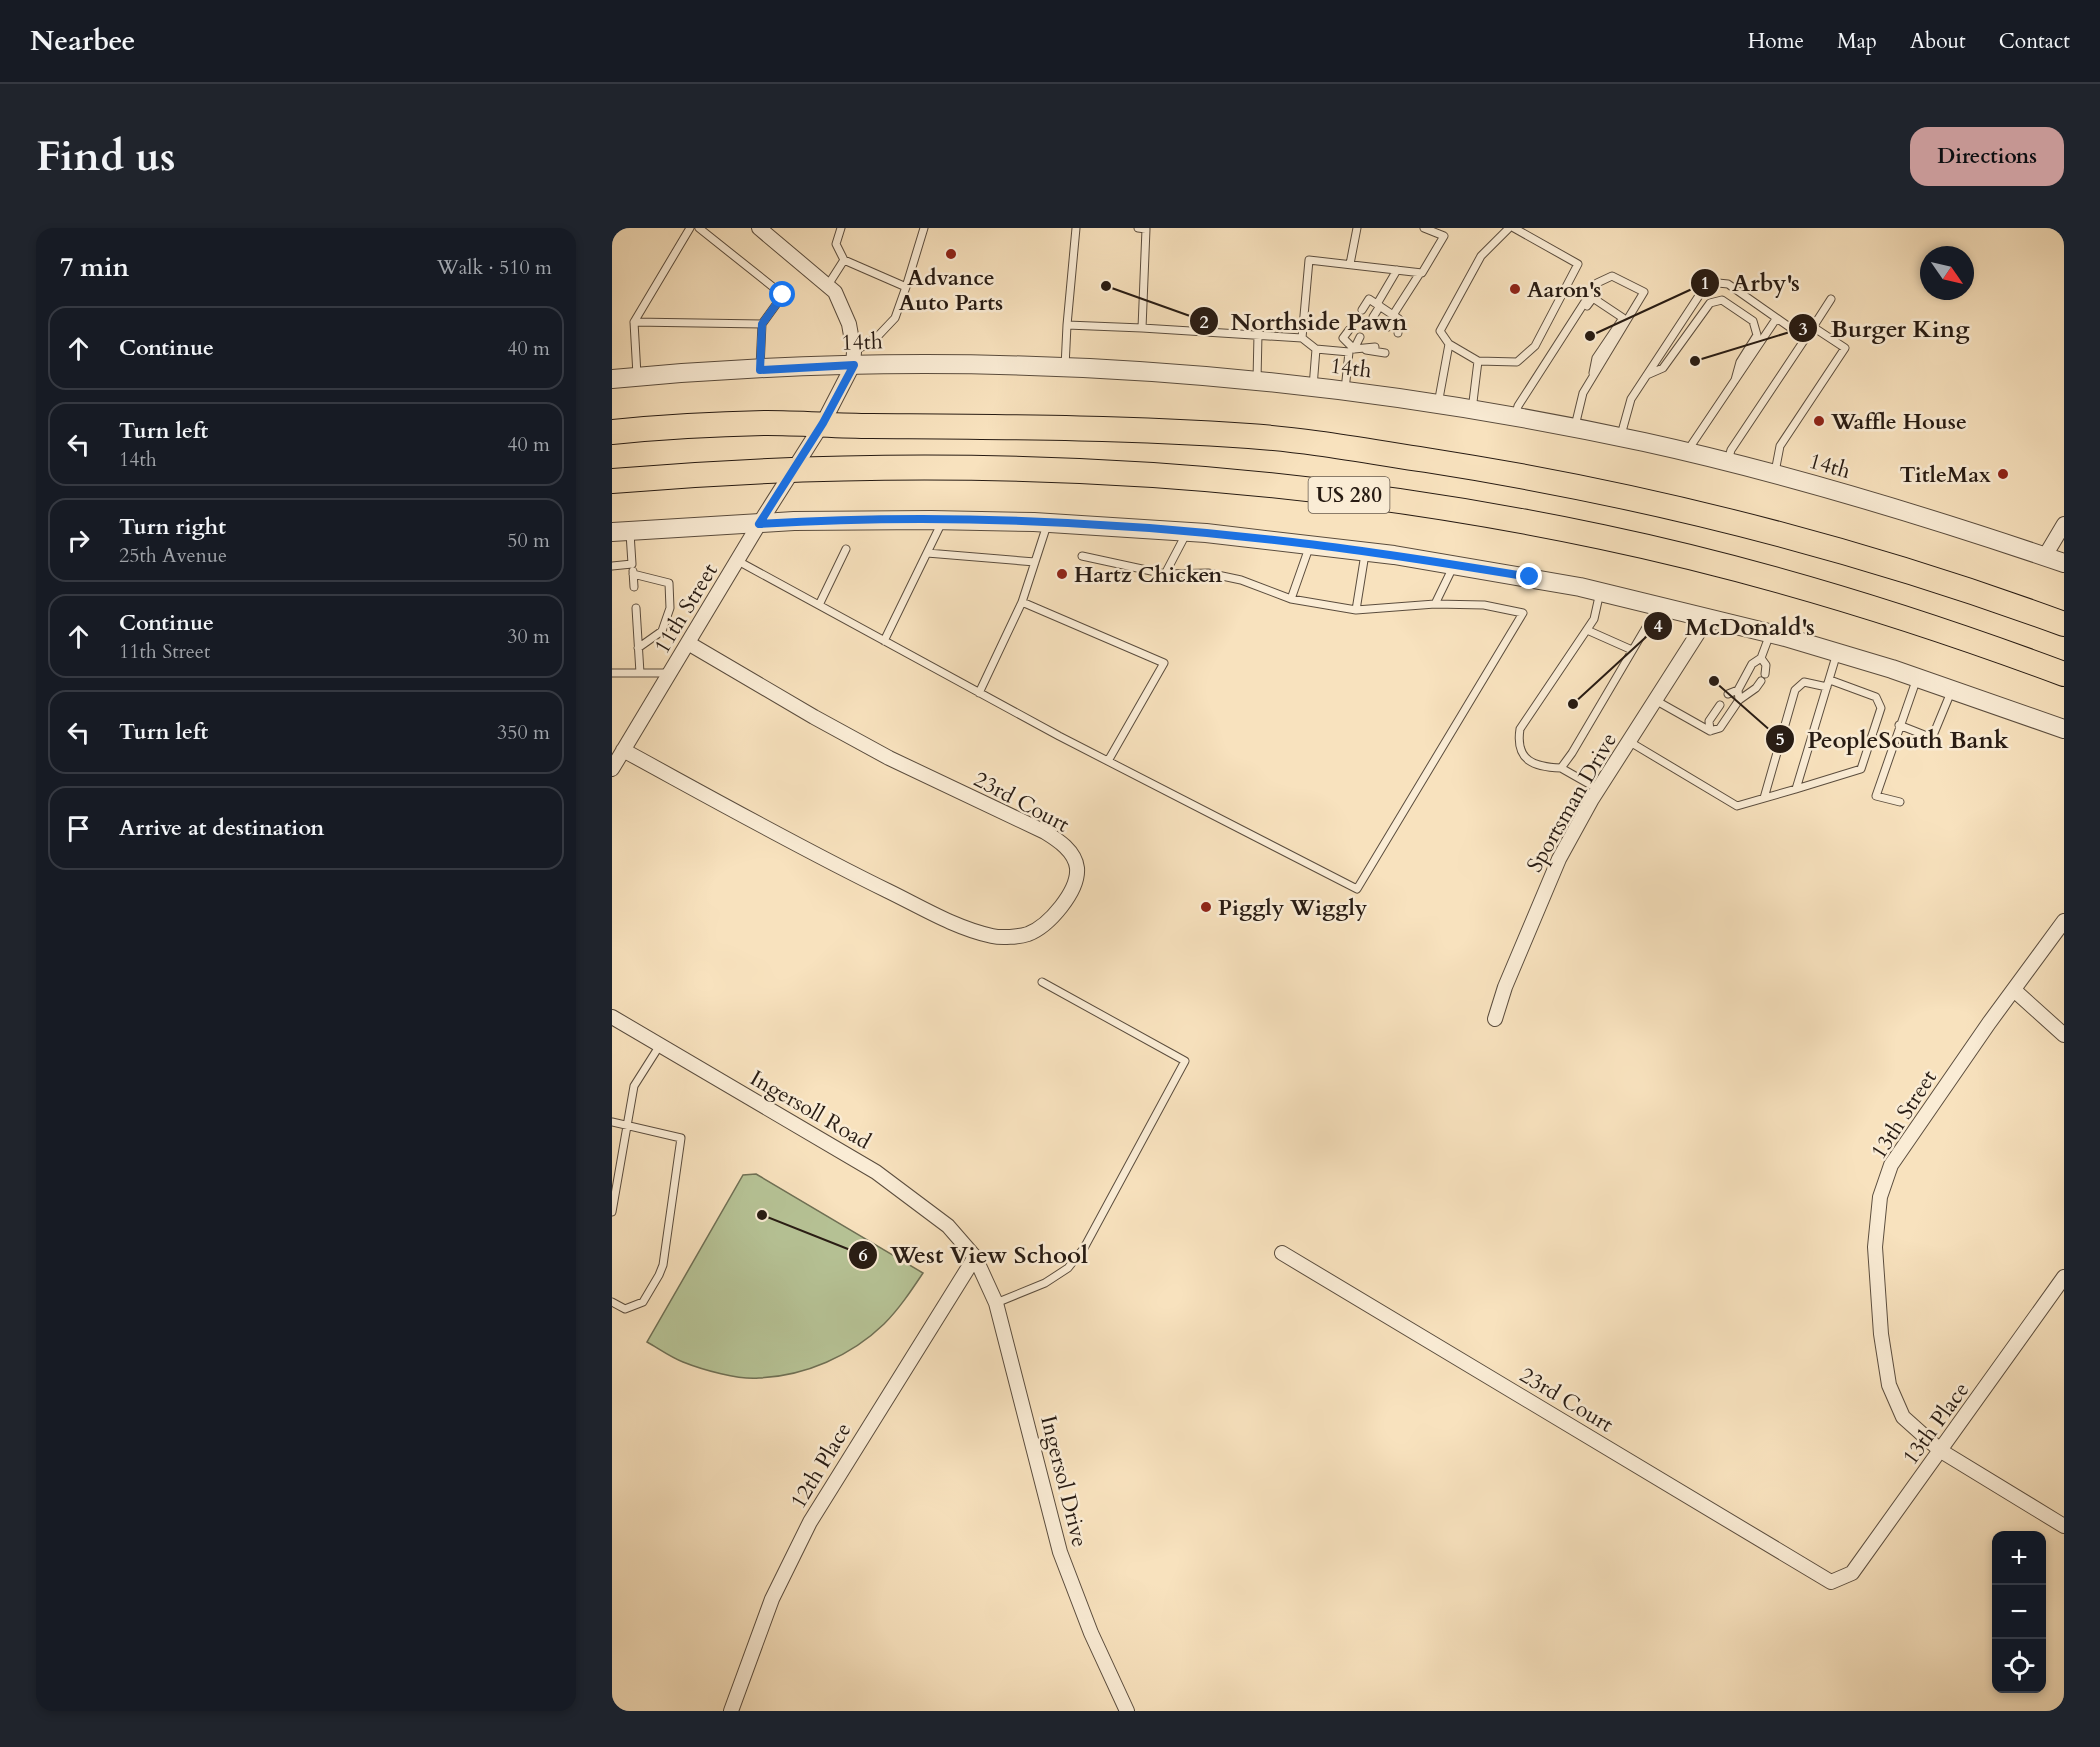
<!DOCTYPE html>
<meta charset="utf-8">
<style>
:root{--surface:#171b24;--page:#20242c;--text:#f1f3f6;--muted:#9ea1a6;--line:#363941;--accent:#c59692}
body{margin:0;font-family:Cardo,serif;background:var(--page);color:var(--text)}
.controls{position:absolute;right:18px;bottom:18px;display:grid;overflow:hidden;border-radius:12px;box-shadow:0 3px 9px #0003}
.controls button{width:54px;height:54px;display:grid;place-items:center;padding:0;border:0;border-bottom:2px solid var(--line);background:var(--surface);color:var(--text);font:30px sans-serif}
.compass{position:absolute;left:1308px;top:18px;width:54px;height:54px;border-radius:50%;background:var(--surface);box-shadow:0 3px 9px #0003;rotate:124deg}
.stop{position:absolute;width:18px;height:18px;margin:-14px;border:4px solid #1a73e8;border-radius:50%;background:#fff}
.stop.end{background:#1a73e8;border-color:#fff;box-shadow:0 2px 6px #0008}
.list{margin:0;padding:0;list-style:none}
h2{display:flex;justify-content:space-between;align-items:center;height:78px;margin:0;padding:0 24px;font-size:26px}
h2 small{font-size:20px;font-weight:400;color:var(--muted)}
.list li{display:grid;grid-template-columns:39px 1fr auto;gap:18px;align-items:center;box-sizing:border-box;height:84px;margin:0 12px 12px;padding:0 12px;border:2px solid var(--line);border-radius:18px}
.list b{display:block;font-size:22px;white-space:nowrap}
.list p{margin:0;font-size:20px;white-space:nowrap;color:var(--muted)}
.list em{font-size:20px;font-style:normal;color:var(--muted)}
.icon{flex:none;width:33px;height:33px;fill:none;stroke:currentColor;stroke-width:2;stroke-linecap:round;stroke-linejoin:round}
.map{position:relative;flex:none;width:1452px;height:1483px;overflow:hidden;border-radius:18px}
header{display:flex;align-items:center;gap:36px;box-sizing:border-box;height:84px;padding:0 30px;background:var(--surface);border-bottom:2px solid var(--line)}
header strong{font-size:28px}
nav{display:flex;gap:33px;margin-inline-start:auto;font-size:21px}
.intro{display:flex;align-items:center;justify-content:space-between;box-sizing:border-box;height:144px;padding:0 36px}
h1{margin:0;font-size:42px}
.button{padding:15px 27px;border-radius:18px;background:var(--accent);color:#111;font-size:21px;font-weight:700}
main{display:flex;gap:36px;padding:0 36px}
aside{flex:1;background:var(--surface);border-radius:18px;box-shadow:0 3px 9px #0003}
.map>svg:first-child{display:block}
</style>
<header>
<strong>Nearbee</strong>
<nav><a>Home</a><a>Map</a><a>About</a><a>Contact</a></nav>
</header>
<div class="intro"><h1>Find us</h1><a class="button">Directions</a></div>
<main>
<aside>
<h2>7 min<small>Walk · 510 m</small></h2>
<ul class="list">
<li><svg class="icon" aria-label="ahead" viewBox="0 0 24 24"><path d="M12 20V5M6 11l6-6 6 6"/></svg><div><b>Continue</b></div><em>40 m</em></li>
<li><svg class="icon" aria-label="left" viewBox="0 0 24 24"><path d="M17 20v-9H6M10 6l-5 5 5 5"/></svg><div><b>Turn left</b><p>14th</p></div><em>40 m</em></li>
<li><svg class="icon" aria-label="right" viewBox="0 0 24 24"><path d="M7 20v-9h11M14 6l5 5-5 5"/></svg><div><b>Turn right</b><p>25th Avenue</p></div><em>50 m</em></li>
<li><svg class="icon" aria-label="ahead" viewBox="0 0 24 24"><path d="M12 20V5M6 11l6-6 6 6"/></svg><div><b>Continue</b><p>11th Street</p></div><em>30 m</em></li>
<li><svg class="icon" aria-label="left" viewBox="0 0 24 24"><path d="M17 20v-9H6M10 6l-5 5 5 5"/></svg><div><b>Turn left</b></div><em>350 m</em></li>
<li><svg class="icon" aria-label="arrive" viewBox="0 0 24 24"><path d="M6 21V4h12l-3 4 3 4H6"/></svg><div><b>Arrive at destination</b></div></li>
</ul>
</aside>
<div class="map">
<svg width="1452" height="1483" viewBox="0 0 1452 1483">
<rect width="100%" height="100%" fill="#f8e2be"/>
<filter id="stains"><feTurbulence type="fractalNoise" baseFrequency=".00333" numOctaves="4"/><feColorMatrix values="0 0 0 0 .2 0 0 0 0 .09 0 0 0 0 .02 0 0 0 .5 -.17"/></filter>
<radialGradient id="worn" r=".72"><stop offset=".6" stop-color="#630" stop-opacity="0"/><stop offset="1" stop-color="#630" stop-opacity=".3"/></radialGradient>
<path fill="#b7c497" stroke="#6f7055" stroke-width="1.5" d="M144 946 311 1045C299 1063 287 1081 272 1096 239 1128 193 1148 147 1150 127 1152 91 1142 71 1134 58 1129 46 1120 35 1114L131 947Z"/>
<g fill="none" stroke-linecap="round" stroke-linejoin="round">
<defs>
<path id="service" d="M87 0 171 67 150 96 148 139
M229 0 224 16 232 32
M526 0 534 1 530 100 690 110
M738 36 745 0
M216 57 232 32 294 59 283 90 265 109 242 124
M294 59 312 0
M765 76 785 42
M975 78 981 70 1011 90 984 130 981 145
M750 82 757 71 787 91 786 105
M781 87 808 45
M761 89 768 78
M22 94 78 0
M455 97 464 0
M776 99 783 88
M1201 99 1219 71
M737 102 731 110 742 121 763 119
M837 116 828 103 869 28 897 0
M704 121 690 110 697 32 810 45 832 8 812 0
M742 121 748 109
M754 122 773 125
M866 133 905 134 923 118 966 36 902 0
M453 139 455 97 530 100
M25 147 22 94 150 96
M1035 147 1051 140 1098 75 1110 72 1141 93 1145 107 1128 134 1123 152
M645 152 646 106
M701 159 704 121 737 124 733 162
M826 176 837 116 866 133 860 182
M903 188 906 178 985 55 1000 48 1032 64 971 165 963 198
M1009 207 1019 171 1096 54 1116 56 1193 110
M1076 222 1164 91
M1116 233 1119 222 1201 99 1233 120 1168 218 1163 244
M574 306 553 346 596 345 629 352 679 371 744 382 823 376
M315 325 423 334
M470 328 553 346
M126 333 447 508 745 661 911 385 872 377 823 376 841 339
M0 338 20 336 18 305
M21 343 22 359
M21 346 57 355 58 380 50 403 26 420
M988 364 982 391 908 501C903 533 922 539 949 540L960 525 1046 379
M679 371 698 317
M410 374 552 435 496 533
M207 377 234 321
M24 380 28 445
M744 382 753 326
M975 402 1020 422
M272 413 330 294
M1149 430 1154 437 1153 446
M0 445H57
M367 465 410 374 435 297
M1116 466 1126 462
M1043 472 1098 503 1097 493 1108 477
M1127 472 1144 460 1149 453
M1287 497 1320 510 1339 464
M1098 503 1108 500 1127 472 1126 462 1140 436 1149 430 1158 406
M1018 514 1125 578 1184 561 1225 425
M949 540 986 561
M1184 561 1249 541 1269 480 1264 469 1218 452
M1152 570 1183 462 1192 454 1215 459
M1288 574 1264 568 1305 450
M0 894 69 910 51 1037 47 1047 31 1074 13 1081 0 1074
M0 984 22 858 48 817
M384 1075 433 1055 456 1040 472 1020 573 833 430 754"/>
<path id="minor" d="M1433 328 1452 296
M11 522C99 570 186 619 276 663 309 679 343 700 380 708 389 710 407 709 416 706 437 698 467 663 465 640 463 623 446 612 433 604L277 530 202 489 76 415
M0 541 147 296 211 195 241 137 242 124 237 96 223 64 147 0
M1452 693 1377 795 1279 937 1268 969 1263 1019 1269 1106 1277 1157 1291 1189 1329 1223 1452 1298
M1402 762 1452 807
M0 789 264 944 336 998 363 1029 384 1075 448 1324 479 1405 515 1483
M883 791 893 759 947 631 980 571 1095 391
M670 1025 1219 1354 1240 1345 1452 1049
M119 1483 160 1371 198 1294 363 1029"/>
<path id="tertiary" d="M0 151C345 118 693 141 1032 214 1174 245 1314 288 1452 335
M0 304 182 293 319 292 422 294 594 305 782 327 968 359 1173 409 1280 441 1452 501"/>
<path id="trunk" d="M0 204C51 199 104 196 155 195 190 195 225 198 259 198 385 199 512 199 637 208 696 212 755 223 814 232 1032 266 1245 320 1452 396
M0 253C331 225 665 240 990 309 1147 342 1302 390 1452 446"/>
</defs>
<use href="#service" stroke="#5b4d3e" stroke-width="9"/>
<use href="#minor" stroke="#5b4d3e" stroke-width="16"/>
<use href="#tertiary" stroke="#5b4d3e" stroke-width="20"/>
<use href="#trunk" stroke="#271b13" stroke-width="26"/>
<use href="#service" stroke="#faecd5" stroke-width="7"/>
<use href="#minor" stroke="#faecd5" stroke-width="14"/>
<use href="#tertiary" stroke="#faecd5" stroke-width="18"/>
<use href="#trunk" stroke="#f8e2be" stroke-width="24"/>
</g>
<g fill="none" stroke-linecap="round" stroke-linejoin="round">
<path stroke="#1a73e8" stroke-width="8" d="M171 67 150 96 148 142 242 137 211 195 147 296C324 285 504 293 680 314 760 323 839 336 918 349"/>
</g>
<g fill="#8f2418" stroke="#faecd5" stroke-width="2">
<circle cx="339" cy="26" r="6"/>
<circle cx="903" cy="61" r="6"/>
<circle cx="1207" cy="193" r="6"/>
<circle cx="1391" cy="246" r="6"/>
<circle cx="450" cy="346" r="6"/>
<circle cx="594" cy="679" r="6"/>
</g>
<g text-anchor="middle" stroke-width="5" stroke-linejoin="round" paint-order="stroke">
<rect fill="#faecd5" stroke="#665a4d" stroke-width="1.5" x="696.5" y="249" width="81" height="36" rx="4.5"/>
<g font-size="21" font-weight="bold" fill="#271b13">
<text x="737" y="274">US 280</text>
</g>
<g font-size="22" font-weight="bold" fill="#271b13" stroke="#faecd5" text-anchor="start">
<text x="339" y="57" text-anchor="middle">Advance<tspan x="339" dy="25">Auto Parts</tspan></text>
<text x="915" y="69">Aaron's</text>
<text x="1219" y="201">Waffle House</text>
<text x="1379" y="254" text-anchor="end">TitleMax</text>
<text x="462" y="354">Hartz Chicken</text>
<text x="606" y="687">Piggly Wiggly</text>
</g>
<g font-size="22" fill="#271b13" stroke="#faecd5">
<text transform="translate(250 113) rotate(-2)" y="8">14th</text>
<text transform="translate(739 139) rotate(7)" y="8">14th</text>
<text transform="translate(1218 237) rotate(16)" y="8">14th</text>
<text transform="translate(73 380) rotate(-59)" y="8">11th Street</text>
<text transform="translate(410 573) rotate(28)" y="8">23rd Court</text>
<text transform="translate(959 574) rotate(-60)" y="8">Sportsman Drive</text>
<text transform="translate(199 881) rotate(30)" y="8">Ingersoll Road</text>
<text transform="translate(1291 886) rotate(-57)" y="8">13th Street</text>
<text transform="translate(955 1171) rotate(31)" y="8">23rd Court</text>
<text transform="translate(1323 1195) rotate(-54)" y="8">13th Place</text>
<text transform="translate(208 1237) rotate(-59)" y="8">12th Place</text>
<text transform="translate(453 1253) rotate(76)" y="8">Ingersol Drive</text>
</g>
</g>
<path fill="none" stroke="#271b13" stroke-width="2" d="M978 108L1093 55M494 58L592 93M1083 133L1191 100M961 476L1046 398M1102 453L1168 511M150 987L251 1027"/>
<g fill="#271b13" stroke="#faecd5" stroke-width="2">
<circle cx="978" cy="108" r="6"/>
<circle cx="494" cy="58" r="6"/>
<circle cx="1083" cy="133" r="6"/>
<circle cx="961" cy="476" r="6"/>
<circle cx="1102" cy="453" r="6"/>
<circle cx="150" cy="987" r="6"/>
<circle cx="1093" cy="55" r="15"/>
<circle cx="592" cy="93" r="15"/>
<circle cx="1191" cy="100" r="15"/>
<circle cx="1046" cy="398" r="15"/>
<circle cx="1168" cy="511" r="15"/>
<circle cx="251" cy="1027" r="15"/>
</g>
<g font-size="18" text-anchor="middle" font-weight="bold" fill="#fff">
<text x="1093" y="61">1</text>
<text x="592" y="100">2</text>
<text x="1191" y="107">3</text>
<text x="1046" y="404">4</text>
<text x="1168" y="517">5</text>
<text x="251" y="1033">6</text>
</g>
<g font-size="24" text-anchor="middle" font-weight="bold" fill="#271b13" stroke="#faecd5" stroke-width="5" stroke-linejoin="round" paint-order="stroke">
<text x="1154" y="63">Arby's</text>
<text x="707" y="102">Northside Pawn</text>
<text x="1288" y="109">Burger King</text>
<text x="1138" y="407">McDonald's</text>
<text x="1296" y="520">PeopleSouth Bank</text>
<text x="377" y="1035">West View School</text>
</g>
<rect width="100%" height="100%" filter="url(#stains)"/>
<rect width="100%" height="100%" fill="url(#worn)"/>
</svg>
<div class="controls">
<button>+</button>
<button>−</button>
<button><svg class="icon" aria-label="locate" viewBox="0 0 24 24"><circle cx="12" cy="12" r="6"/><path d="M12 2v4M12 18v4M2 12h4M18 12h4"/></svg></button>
</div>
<svg class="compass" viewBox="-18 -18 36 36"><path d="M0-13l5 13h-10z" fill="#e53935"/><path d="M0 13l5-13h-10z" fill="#9ea1a6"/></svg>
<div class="stop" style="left:171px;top:67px"></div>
<div class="stop end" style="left:918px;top:349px"></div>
</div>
</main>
